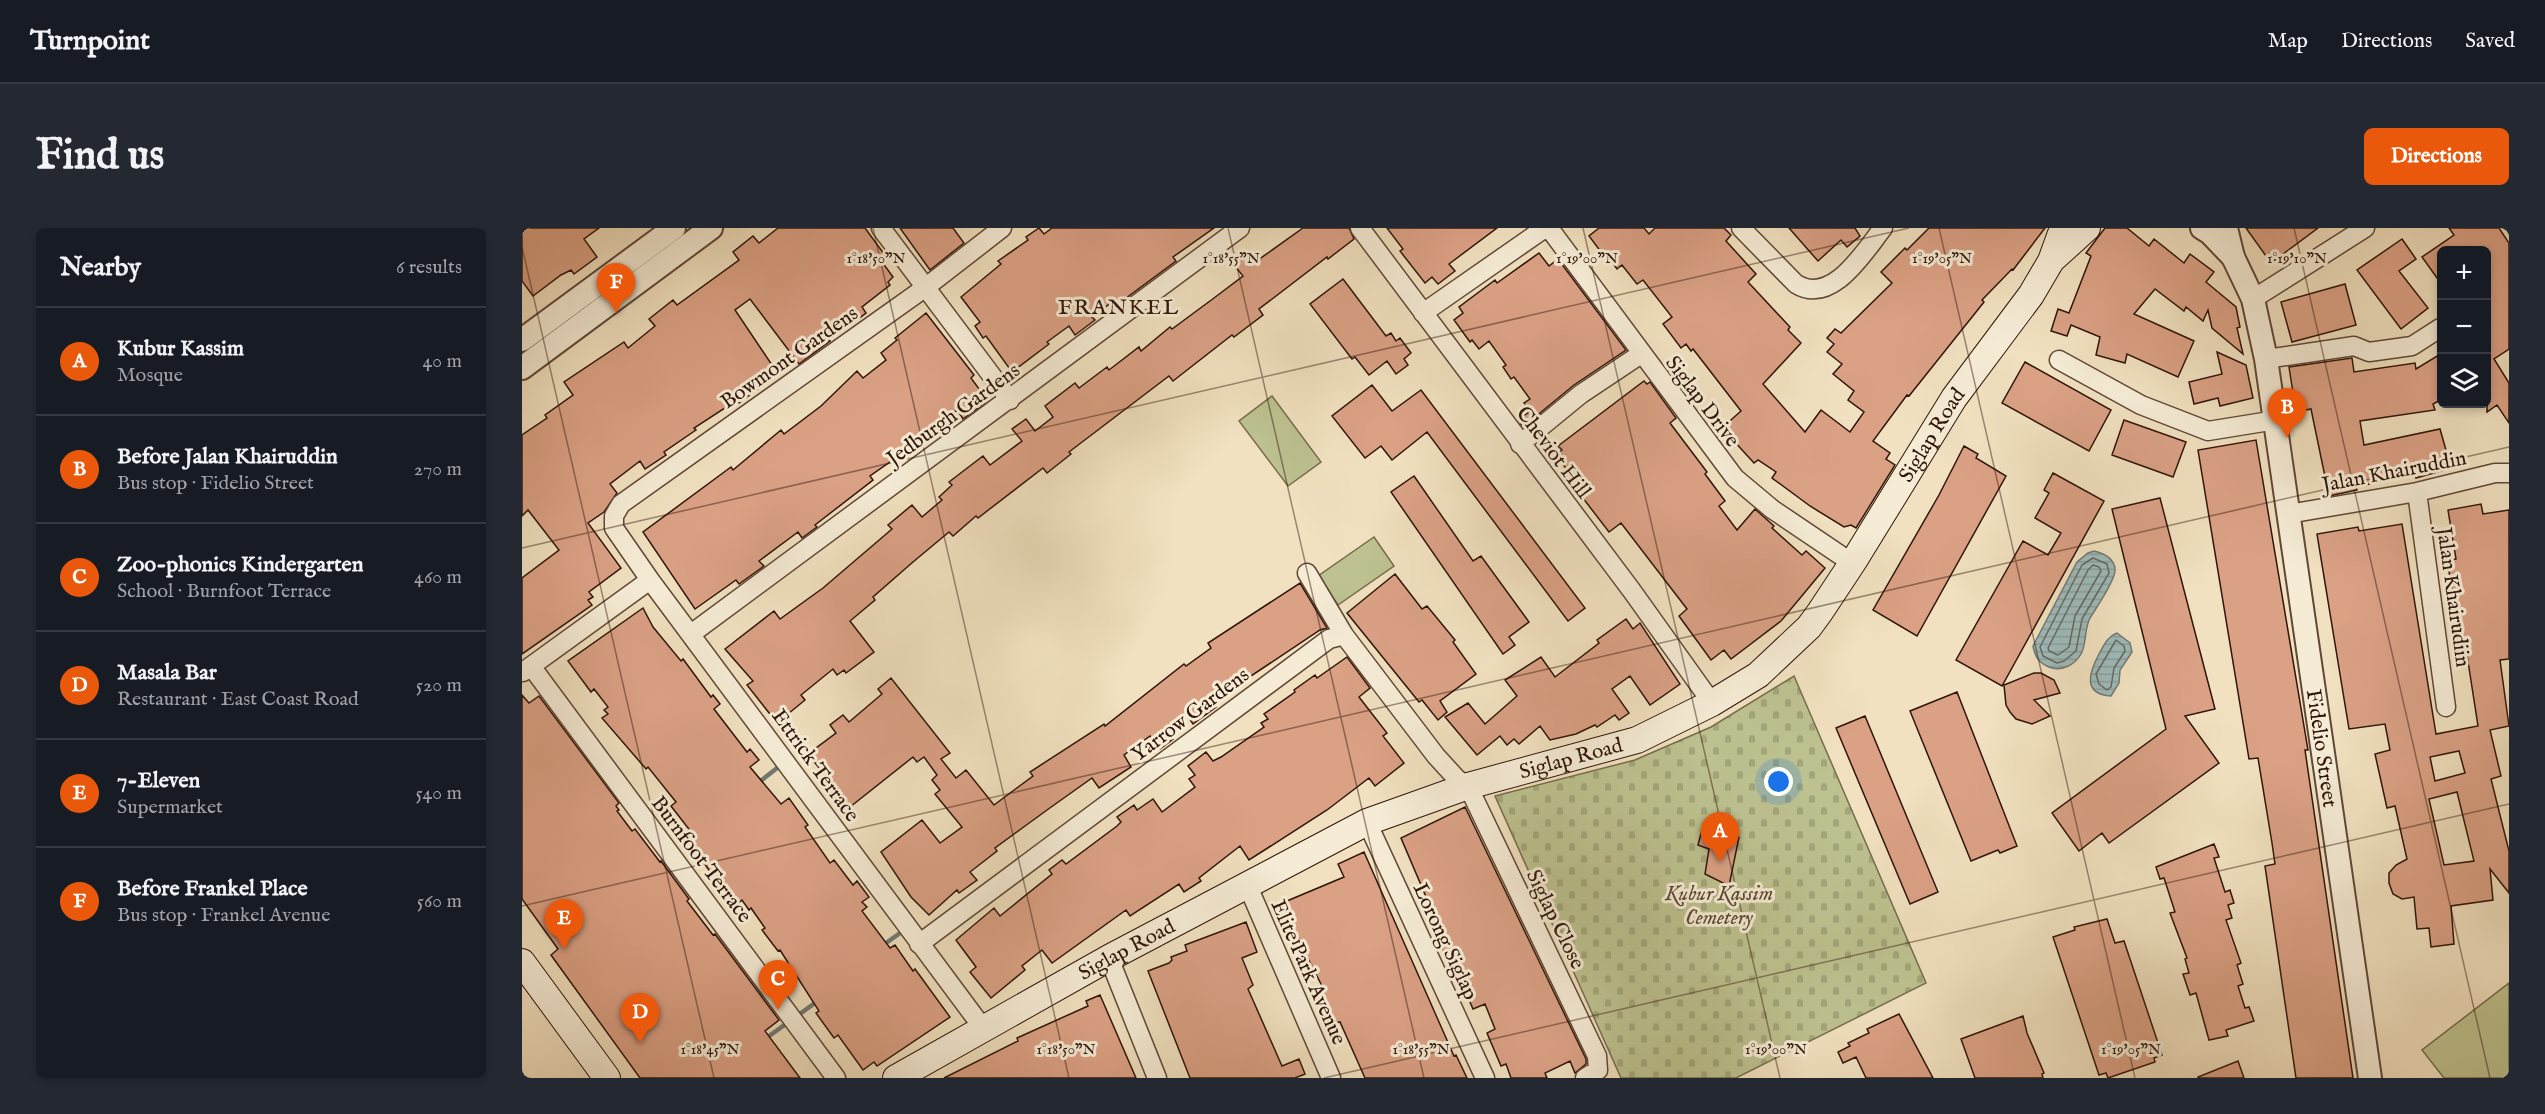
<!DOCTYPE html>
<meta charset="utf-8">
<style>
:root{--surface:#171b24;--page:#242831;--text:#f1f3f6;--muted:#9ea1a6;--line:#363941;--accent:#ea580c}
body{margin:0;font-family:"IM FELL English",serif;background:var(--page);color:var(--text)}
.controls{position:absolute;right:18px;top:18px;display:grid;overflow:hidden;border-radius:9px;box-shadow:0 3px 9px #0003}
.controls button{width:54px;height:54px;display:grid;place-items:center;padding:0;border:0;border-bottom:2px solid var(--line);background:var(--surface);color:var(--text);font:30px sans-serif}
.you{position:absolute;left:1257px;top:554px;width:21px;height:21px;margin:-15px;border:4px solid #fff;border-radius:50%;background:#1a73e8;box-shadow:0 0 0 9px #1a73e833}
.badge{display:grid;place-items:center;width:39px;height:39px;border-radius:50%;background:var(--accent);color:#fff;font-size:20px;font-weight:700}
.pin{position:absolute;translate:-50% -50px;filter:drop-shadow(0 2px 3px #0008)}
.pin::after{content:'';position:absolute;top:32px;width:21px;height:18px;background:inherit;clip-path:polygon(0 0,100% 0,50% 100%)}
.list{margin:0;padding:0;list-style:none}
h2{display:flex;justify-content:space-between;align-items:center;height:78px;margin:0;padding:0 24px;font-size:26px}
h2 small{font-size:20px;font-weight:400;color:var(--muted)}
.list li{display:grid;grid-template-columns:39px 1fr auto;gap:18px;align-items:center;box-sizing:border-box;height:108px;padding:0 24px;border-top:2px solid var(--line)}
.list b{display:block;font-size:22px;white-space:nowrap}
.list p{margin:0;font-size:20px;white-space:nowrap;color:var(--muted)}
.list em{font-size:20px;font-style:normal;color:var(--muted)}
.icon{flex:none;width:33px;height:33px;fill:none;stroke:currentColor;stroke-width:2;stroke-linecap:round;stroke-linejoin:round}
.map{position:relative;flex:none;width:1987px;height:850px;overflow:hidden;border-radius:9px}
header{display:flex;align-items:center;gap:36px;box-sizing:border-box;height:84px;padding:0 30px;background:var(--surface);border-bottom:2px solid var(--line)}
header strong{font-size:28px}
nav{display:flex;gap:33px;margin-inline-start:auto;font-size:21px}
.intro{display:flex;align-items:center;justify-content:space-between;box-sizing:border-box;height:144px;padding:0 36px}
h1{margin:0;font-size:42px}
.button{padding:15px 27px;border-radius:9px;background:var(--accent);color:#fff;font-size:21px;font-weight:700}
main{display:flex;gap:36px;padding:0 36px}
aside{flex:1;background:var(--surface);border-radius:9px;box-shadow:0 3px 9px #0003}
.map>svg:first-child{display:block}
</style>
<header>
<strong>Turnpoint</strong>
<nav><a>Map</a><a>Directions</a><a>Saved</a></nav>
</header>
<div class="intro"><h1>Find us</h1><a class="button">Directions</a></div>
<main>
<aside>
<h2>Nearby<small>6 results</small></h2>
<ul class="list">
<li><span class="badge">A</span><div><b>Kubur Kassim</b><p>Mosque</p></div><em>40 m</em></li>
<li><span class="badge">B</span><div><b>Before Jalan Khairuddin</b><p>Bus stop · Fidelio Street</p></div><em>270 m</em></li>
<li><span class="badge">C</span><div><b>Zoo-phonics Kindergarten</b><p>School · Burnfoot Terrace</p></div><em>460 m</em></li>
<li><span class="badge">D</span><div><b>Masala Bar</b><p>Restaurant · East Coast Road</p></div><em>520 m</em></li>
<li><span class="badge">E</span><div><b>7-Eleven</b><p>Supermarket</p></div><em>540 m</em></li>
<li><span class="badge">F</span><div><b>Before Frankel Place</b><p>Bus stop · Frankel Avenue</p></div><em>560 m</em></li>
</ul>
</aside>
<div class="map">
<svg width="1987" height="850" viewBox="0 0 1987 850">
<defs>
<pattern id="cemetery-stones" width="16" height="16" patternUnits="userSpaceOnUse" patternTransform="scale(1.5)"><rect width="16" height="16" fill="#bdc290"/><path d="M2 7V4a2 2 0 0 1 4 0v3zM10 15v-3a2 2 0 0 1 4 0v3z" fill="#a3a67b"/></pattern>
<pattern id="water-rules" width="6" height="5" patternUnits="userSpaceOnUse" patternTransform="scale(1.5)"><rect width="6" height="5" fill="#9ebbbb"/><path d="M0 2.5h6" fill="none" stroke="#88a09f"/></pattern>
</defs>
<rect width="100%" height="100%" fill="#f1e1c0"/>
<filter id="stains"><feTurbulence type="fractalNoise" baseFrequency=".00333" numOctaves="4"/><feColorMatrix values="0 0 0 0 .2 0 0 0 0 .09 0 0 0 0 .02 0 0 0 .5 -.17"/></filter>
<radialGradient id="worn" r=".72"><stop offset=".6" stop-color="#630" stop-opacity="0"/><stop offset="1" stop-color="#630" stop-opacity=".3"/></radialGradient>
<path fill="#bdc290" stroke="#766c4c" stroke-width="1.5" d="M750 168 799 234 766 258 717 193Z
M852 309 872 338 816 377 796 348Z
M1987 755V850H1922L1900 822Z"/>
<path fill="url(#cemetery-stones)" stroke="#766c4c" stroke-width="1.5" d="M1272 448 1404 755 1214 850H1099L973 568 1113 532 1189 499Z"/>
<path fill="url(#water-rules)" stroke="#727974" stroke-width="1.5" d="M1572 323C1581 325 1591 330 1593 340 1595 350 1574 380 1568 390 1562 401 1565 415 1559 426 1553 437 1539 444 1527 439 1517 435 1513 429 1511 418L1555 334 1566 325Z
M1595 405 1608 415 1610 424 1598 442 1597 455 1589 468C1559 466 1568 443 1577 426 1582 417 1585 409 1595 405Z"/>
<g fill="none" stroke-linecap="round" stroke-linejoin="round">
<path stroke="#666862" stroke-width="1.5" d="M1571 330 1585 336 1587 345 1560 391 1554 423 1542 433 1535 435 1521 428 1518 419 1560 337Z
M1571 337 1577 339 1579 343 1553 388 1547 419 1536 427 1527 423 1526 420 1566 342Z
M1594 412 1602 418 1603 423 1592 440 1589 459 1585 462 1577 456 1574 446Z"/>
<path stroke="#727974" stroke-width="4.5" d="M236 555 255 540
M360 718 378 705
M275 788 297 772
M243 811 268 793"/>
</g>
<path fill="#dba185" stroke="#2f1509" stroke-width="1.5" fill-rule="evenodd" d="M0 0H77L62 11 75 29 52 46 49 42 39 47 11 68 0 53Z
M256 0H343L365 30 360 34 371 49 366 54 368 57 340 79 344 85 331 95 328 91 304 107 308 113 277 136 228 71 213 82 256 146 217 175 215 172 172 200 174 202 142 224 144 227 123 241 118 233 88 256 95 265 82 284 66 295 99 340 67 364 71 369 66 372 70 377 0 426V350L37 322 6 282 0 288V207L25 190 23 187 51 167 42 154 102 114 106 120 133 98 127 91 151 72 155 77 217 32 211 24 231 8 237 15Z
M378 0H431L442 15 408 42Z
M517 0 522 6 530 0H692L651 29 654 33 596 76 593 72 570 89 573 92 553 107 547 98 525 114 527 116 490 144 464 108 461 110 453 98 458 94 439 69 479 36 476 33 506 12 504 9Z
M781 0H827L832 11 806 31 805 29 737 81 741 87 712 109 710 107 651 153 647 148 547 224 549 226 525 245 521 240 456 290 454 288 431 308 427 304 391 334 351 369 353 372 328 393 352 424 324 445 322 442 315 447 311 441 279 467 283 472 255 495 225 457 231 453 203 421 252 383 258 391 301 360 370 301 366 297 390 277 400 289 420 272 417 269 430 257 427 254 461 228 468 237 500 213 490 201 504 191 513 203 531 189 523 178 553 155 557 160 585 139 587 142 617 119 619 123 648 99 650 101 692 70 721 48 712 37 723 29 729 37Z
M865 0H975L927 36 933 43 916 56 910 49 903 55 878 23 881 21Z
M1077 0H1122L1127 6 1133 0H1202L1209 7 1204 13 1234 46 1226 54 1268 99 1266 102 1279 115 1241 156 1283 204 1299 182 1328 204 1342 184 1326 172 1332 163 1311 146 1320 136 1305 124 1312 116 1305 110 1313 101 1319 105 1370 55 1359 44 1383 20 1385 22 1407 0H1523L1491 42 1490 41 1460 72 1462 74 1387 168 1385 167 1351 213 1368 225 1364 231 1373 237 1334 300 1329 297 1322 299 1288 278 1250 250 1254 244 1236 232 1232 235 1200 200 1219 183 1171 121 1169 123 1164 116 1159 120 1141 96 1150 89 1121 52 1115 56 1100 37 1095 41 1087 30 1085 32 1067 8Z
M1267 0H1333L1338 8 1325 19 1319 12 1296 33Z
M1583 0H1605L1627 18 1632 11 1662 35 1668 26 1692 44 1684 54 1714 79 1718 99 1715 100 1721 126 1690 100 1686 82 1681 93 1664 79 1662 83 1633 61 1612 86 1672 113 1656 149 1605 126 1603 135 1574 127 1578 109 1549 97 1545 108 1529 103 1536 81 1547 85 1569 28 1564 25Z
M1724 0H1796L1749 35Z
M1927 0H1977L1987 15V121L1972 131 1987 155V195L1975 177 1965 184V22H1920V57L1900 29 1932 7Z
M1880 11 1894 31 1877 43 1906 80 1879 101 1835 42Z
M1017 25 1027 38 1036 31 1104 122 1052 157 1001 199 996 192 1008 183 1002 175 1008 171 992 149 989 151 981 139 984 137 967 113 957 121 950 112 948 114 932 92 941 85 937 79 973 52 975 55Z
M821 51 864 108 869 105 874 113 878 110 889 125 882 131 886 137 874 146 865 133 847 147 833 129 830 131 788 76Z
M1823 56 1834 97 1770 114 1759 74Z
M404 85 452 147 449 150 466 173 441 191 435 182 401 211 348 248 351 252 293 297 295 299 280 310 276 304 237 333 242 338 217 356 214 352 173 381 121 304 209 239 211 242 259 202 262 206 299 178 335 143 341 150 364 132 359 125 375 112 373 110Z
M1695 124 1724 137 1731 170 1698 178 1696 170 1672 176 1667 154 1700 146Z
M1920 125V171L1911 176 1913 182 1838 193 1842 217 1918 201 1929 240 1894 250 1893 246 1834 259 1835 262 1807 268 1789 181 1774 184 1767 139 1830 130 1832 144 1893 135 1894 141Z
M1503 134 1589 182 1567 223 1480 175Z
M1122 153 1125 156 1128 154 1154 190 1148 195 1185 244 1183 246 1203 273 1197 278 1215 302 1233 281 1252 298 1250 300 1280 327 1284 323 1303 340 1259 393 1209 431 1202 422 1189 432 1157 388 1165 381 1099 295 1087 304 1054 261 1057 258 1034 227 1040 222 1036 218Z
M850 157 870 183 899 162 1063 380 1046 393 905 204 870 232 859 218 843 230 810 188Z
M1602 192 1664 214 1651 249 1590 227Z
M1734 212 1786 522H1783L1831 850H1774L1743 638 1753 636 1750 615 1736 530 1727 531 1676 222Z
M1442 218 1456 226 1454 230 1484 248 1395 408 1351 382 1417 267Z
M1531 245 1582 273 1480 458 1434 432 1501 313 1526 327 1539 305 1513 290 1527 265 1522 262Z
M892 248 951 333 959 328 1007 394 987 409 993 417 981 426 869 264Z
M1638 270 1693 481 1663 488 1697 535 1587 615 1580 605 1557 623 1530 585 1644 501 1590 281Z
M1959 276 1961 286 1987 282V431L1978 432 1987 498 1968 502 1979 548 1969 551 1987 623V665L1968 641 1971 672 1929 678 1932 716 1909 719 1907 700 1895 701 1892 669 1880 671 1871 666 1867 655V645L1874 637 1885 631 1873 578 1865 580 1853 526 1868 522 1863 496 1827 501 1795 306 1836 299 1837 303 1880 296 1914 506 1956 498 1945 427H1943L1936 374 1933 375 1925 333 1934 331 1926 282ZM1937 523 1943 545 1913 553 1908 529ZM1935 564 1952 633 1922 637 1907 571Z
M873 346 900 381 905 378 933 412 931 414 954 446 918 473 925 484 916 492 900 472 897 474 825 385Z
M778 355 805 400 798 402 690 474 694 479 671 496 665 487 644 502 651 511 638 521 628 508 602 527 609 539 577 560 570 550 525 582 473 620 475 623 448 644 455 652 437 665 435 662 407 687 389 669 359 624 400 592 418 615 440 599 413 566 418 562 410 552 415 547 402 529 395 534 391 529 328 579 286 526 314 505 308 497 321 487 327 494 360 466 356 461 369 450 428 525 419 531 434 550 444 542 472 577 511 548 508 544 582 496 583 498 662 436 664 438 689 420 686 415Z
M121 380 131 399 159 433 161 431 189 469 191 467 198 476 192 481 225 524 228 521 237 532 228 539 259 576 267 570 286 597 283 599 308 635 312 632 331 657 335 653 347 669 340 674 345 679 340 683 368 720 373 717 391 743 393 741 428 789 355 838 352 834 341 842 316 807 312 810 294 785 297 783 258 722 256 723 240 702 243 700 229 680 227 682 220 672 214 677 189 645 164 609 170 605 149 578 154 574 126 539 124 541 80 490 86 486 82 482 86 479 72 461 69 464 46 433Z
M1104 391 1111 401 1118 395 1158 456 1128 477 1108 448 1090 461 1107 485 1097 492 1093 487 1075 499 1073 497 1054 506 1028 512 1018 498 997 516 992 511 985 517 978 508 955 527 923 489 946 475 963 496 995 468 983 452 1019 429 1033 449 1077 415 1075 412Z
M825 429 848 460 837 469 865 505 861 508 882 535 853 558 847 550 805 582 727 632 718 618 677 650 679 653 662 664 657 656 608 688 604 682 530 735 520 722 500 738 503 742 469 770 448 744 454 739 434 712 472 680 478 688 530 646 527 642 540 632 544 636 595 598 599 594 595 589 612 577 615 582 631 571 640 584 673 559 667 551 673 547 666 538 684 524 691 533 699 529 742 499 739 495 746 491 742 486 773 464 772 462 793 447 795 450Z
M1512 445H1519L1532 452 1538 465 1512 472 1528 488 1510 496 1494 491 1488 484 1484 477 1482 457Z
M1435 464 1495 618 1478 625 1476 622 1449 633 1388 483Z
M0 467 7 475 17 468 97 575 94 578 97 582 95 583 110 603 113 601 138 634 139 633 167 671 165 673 191 707 193 706 257 792 243 803 278 850H118L29 727 36 721 0 671Z
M1343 488 1416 664 1388 676 1314 500Z
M943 579 1064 831V836L1053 845 1048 833 1023 845 1025 850H989L984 836 979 838 965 805 973 801 963 776 951 781 927 726 924 728 917 714 922 711 879 610Z
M1180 602 1217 609 1207 658 1183 646 1187 621 1176 617Z
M1692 616 1697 629 1692 630 1703 664 1708 662 1712 675 1706 677 1710 690 1704 692 1719 735 1715 737 1721 756 1716 758 1723 780 1727 779 1732 793 1704 802 1706 808 1687 812 1674 765 1668 767 1661 746 1667 745 1663 731 1665 730 1648 685 1653 684 1642 650 1638 651 1634 639Z
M842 624 932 828 934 827 945 850H843L818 794 814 795 806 779 799 763 802 762 777 713 771 716 768 707 766 708 753 678 822 649 816 636Z
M1585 691 1593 715 1602 713 1640 827 1632 830 1633 834 1586 850 1584 845 1577 847 1531 709 1553 702 1552 699Z
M724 694 735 724 720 730 731 757 726 761 760 838 777 831 783 846 773 850H668L626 743 647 735 650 732 649 729 665 723 663 717Z
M578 767 614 850H422L496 813 495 810 566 778 564 773Z
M1377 786 1411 850H1344L1334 829 1321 835 1316 824 1328 818 1326 815 1347 805 1345 801Z
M1501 788 1505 805 1522 845 1520 846 1521 850H1453L1439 811Z
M1716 833 1722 850H1676V849Z"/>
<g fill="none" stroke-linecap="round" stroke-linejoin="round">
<defs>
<path id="minor" d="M359 0 488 172
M838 0 1110 363 1190 475
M1027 0 1213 250 1250 281 1330 335 1333 331
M1219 0 1274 56C1310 78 1342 24 1361 0
M1731 71 1843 0
M901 85 1023 0
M1744 131 1832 118 1847 124 1890 118 1918 100
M1537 132 1619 177 1686 203 1754 192
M998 216 1059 166 1119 126
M1895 264 1924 479
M1766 286 1895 264 1973 245H1987
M785 345 822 407 914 528 935 551 946 558 1075 828 1076 842 1063 850
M169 406 718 0
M9 438 314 850
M1 444 128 352
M845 594 963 850
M725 656 809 850
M397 716 807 411 822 407
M587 730 635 850
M463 798 455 792 128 352 92 300V288L99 276 404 59 480 0"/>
<g id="tertiary">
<path d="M1680 0 1688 5 1711 29"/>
<path id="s1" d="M1704 0 1711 29 1731 71 1744 131 1848 850"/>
<path d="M0 112 152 0"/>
<path d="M0 140 189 0"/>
</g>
<g id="secondary">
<path d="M1532 30 1565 0"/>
<path d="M0 734 85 850"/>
<path id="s2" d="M374 850 587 730 845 594 946 558 1115 512 1190 475 1236 447 1287 399 1298 384 1333 331 1432 170 1509 67 1529 33 1541 0"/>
</g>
</defs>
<use href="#minor" stroke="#604837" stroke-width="21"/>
<use href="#tertiary" stroke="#604837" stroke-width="26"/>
<use href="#secondary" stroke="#2f1509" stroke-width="28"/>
<use href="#minor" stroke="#f6ecd6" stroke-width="18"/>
<use href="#tertiary" stroke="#f6ecd6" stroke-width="22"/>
<use href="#secondary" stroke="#f6ecd6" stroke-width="26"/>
</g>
<path fill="none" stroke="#2f1509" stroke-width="1.5" stroke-opacity="0.45" d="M351 0 547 850M706 0 902 850M1061 0 1258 850M1417 0 1613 850M1772 0 1968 850M0 19 192 850M0 320 1387 0M0 678 1987 219M802 850 1987 576"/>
<g text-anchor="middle" stroke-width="6" stroke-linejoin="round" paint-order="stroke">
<g font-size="21" fill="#2f1509" stroke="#f6ecd6">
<text transform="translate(267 129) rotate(-35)" y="7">Bowmont Gardens</text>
<text transform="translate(1181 173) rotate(53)" y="7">Siglap Drive</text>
<text transform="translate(431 186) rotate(-36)" y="7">Jedburgh Gardens</text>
<text dy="7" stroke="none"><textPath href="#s2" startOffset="1254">Siglap Road</textPath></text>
<text transform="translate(1032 224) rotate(53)" y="7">Cheviot Hill</text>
<text transform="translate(1872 243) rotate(-11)" y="7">Jalan Khairuddin</text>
<text transform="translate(1932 369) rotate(82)" y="7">Jalan Khairudiin</text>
<text transform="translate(668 486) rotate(-37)" y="7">Yarrow Gardens</text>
<text dy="7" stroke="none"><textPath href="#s1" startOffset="531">Fidelio Street</textPath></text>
<text dy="7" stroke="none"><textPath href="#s2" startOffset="750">Siglap Road</textPath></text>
<text transform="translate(294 537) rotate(54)" y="7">Ettrick Terrace</text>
<text transform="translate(180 631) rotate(53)" y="7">Burnfoot Terrace</text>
<text transform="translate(1034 691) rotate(64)" y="7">Siglap Close</text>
<text transform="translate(924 713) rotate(65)" y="7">Lorong Siglap</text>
<text dy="7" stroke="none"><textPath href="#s2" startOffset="264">Siglap Road</textPath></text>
<text transform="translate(787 744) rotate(66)" y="7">Elite Park Avenue</text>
</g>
<g font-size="21" font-style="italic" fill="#5a4932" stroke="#f6ecd6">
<text x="1197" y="672">Kubur Kassim<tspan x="1197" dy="24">Cemetery</tspan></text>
</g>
<g font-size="22" letter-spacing="1.5" fill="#2f1509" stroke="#f6ecd6">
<text x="597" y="86">FRANKEL</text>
</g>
</g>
<g font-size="15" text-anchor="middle" fill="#2f1509" stroke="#f6ecd6" stroke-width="6" stroke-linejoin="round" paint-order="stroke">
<text x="354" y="35">1°18'50"N</text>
<text x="709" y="35">1°18'55"N</text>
<text x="1065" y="35">1°19'00"N</text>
<text x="1420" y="35">1°19'05"N</text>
<text x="1775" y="35">1°19'10"N</text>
<text x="188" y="826">1°18'45"N</text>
<text x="544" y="826">1°18'50"N</text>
<text x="899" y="826">1°18'55"N</text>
<text x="1254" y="826">1°19'00"N</text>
<text x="1609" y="826">1°19'05"N</text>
</g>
<rect width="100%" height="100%" filter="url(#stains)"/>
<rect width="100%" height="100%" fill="url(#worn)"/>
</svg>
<div class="controls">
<button>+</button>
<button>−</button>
<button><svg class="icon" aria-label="layers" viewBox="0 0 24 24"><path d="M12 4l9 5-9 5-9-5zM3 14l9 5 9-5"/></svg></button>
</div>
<div class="you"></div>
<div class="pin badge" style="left:1198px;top:634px">A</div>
<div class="pin badge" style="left:1765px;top:210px">B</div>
<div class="pin badge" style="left:256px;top:782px">C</div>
<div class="pin badge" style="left:118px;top:815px">D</div>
<div class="pin badge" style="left:42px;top:721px">E</div>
<div class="pin badge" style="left:94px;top:85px">F</div>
</div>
</main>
